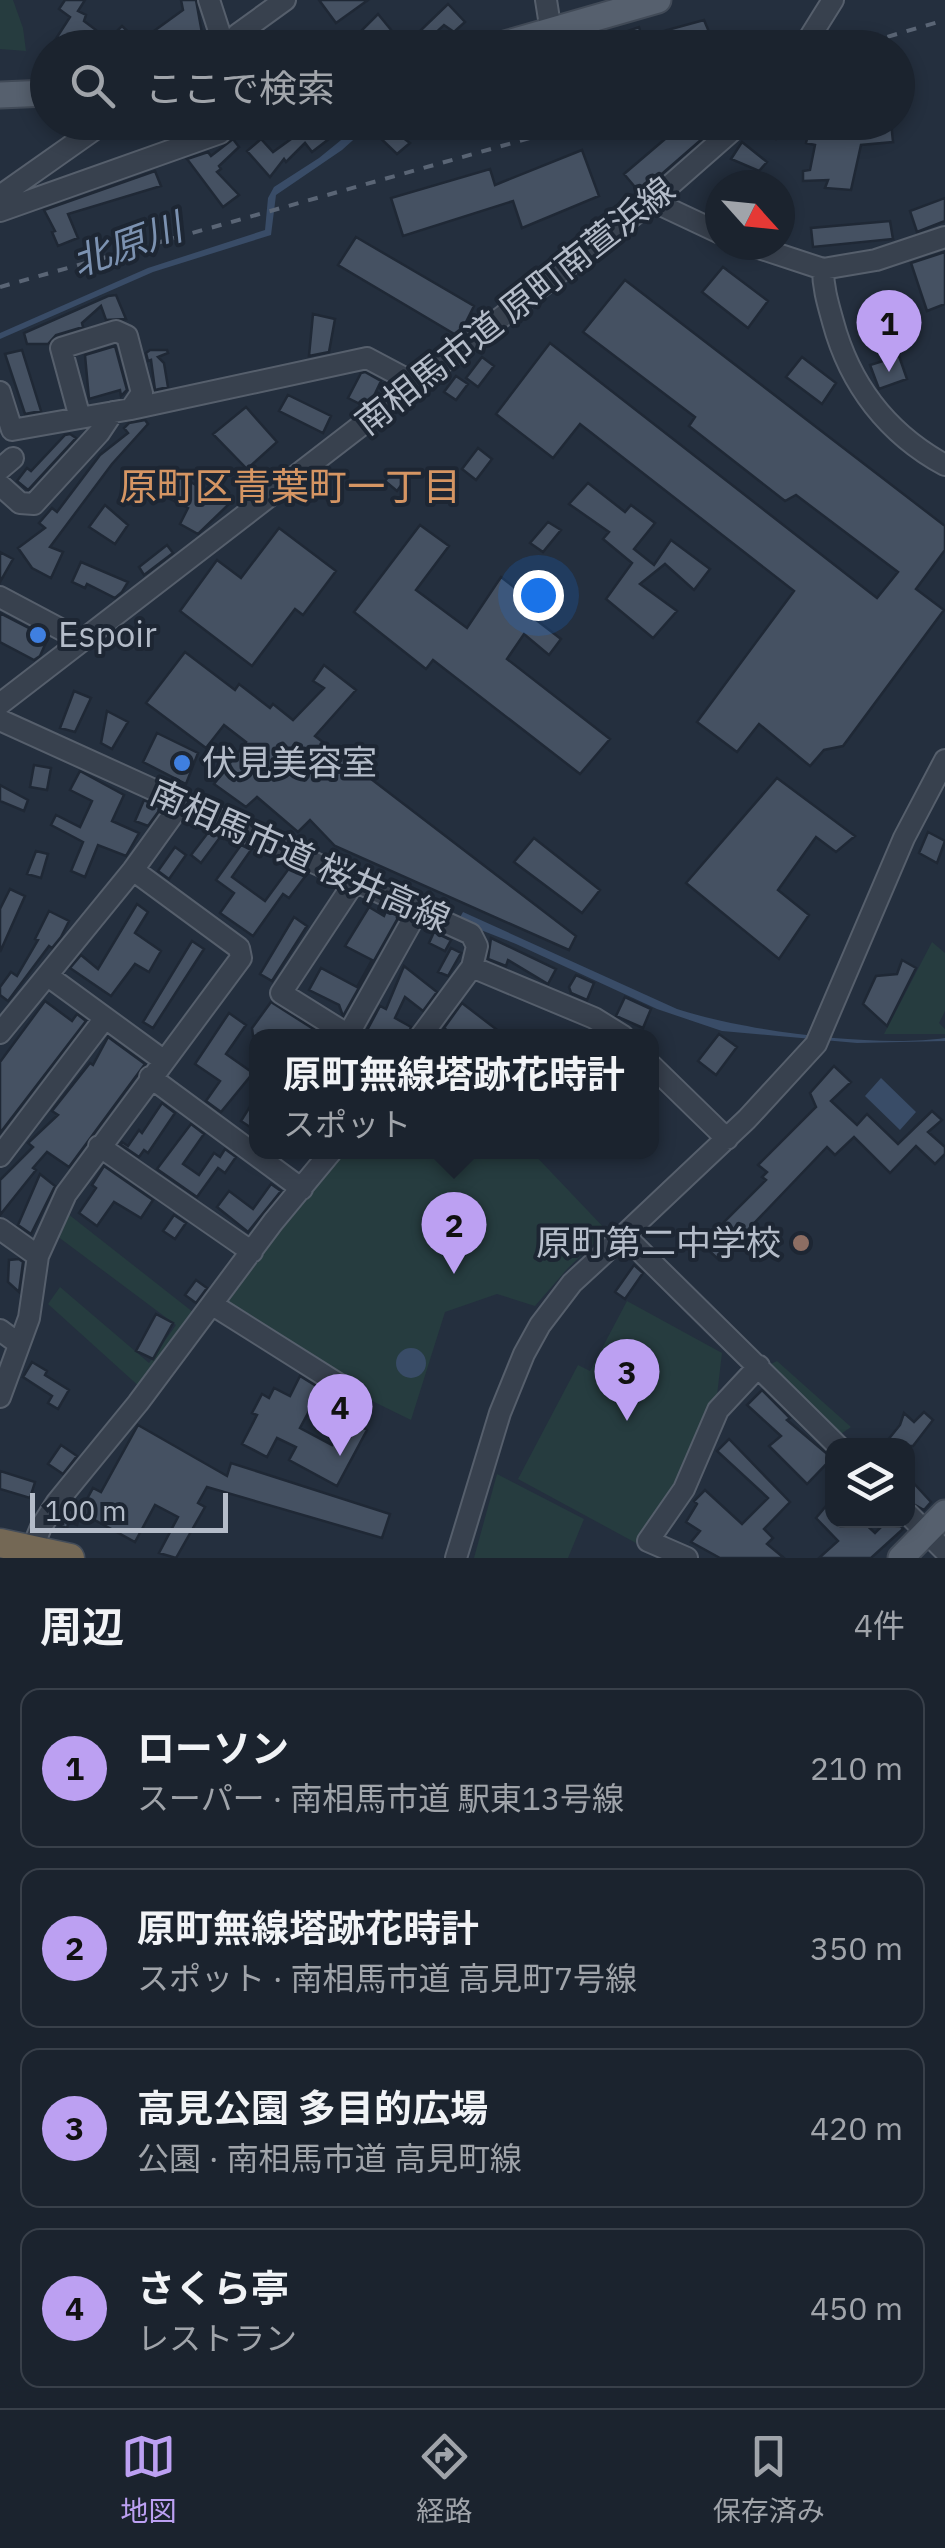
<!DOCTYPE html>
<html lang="ja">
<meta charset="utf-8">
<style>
:root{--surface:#1b232e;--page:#242b36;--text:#f1f3f6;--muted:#a0a4aa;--line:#39404a;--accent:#bca0f2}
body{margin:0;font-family:"IBM Plex Sans","Noto Sans JP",sans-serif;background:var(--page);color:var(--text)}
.controls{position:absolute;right:30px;bottom:30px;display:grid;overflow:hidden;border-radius:20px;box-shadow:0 5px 15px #0003}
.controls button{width:90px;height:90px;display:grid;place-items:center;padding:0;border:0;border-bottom:2px solid var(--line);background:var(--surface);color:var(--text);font:50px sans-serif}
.compass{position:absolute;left:705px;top:170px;width:90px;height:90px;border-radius:50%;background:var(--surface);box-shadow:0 5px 15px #0003;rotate:117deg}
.scale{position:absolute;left:30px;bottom:25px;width:198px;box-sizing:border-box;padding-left:10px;border:5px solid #b4bcc9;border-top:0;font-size:28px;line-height:35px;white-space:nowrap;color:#b4bcc9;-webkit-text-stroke:8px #1d2633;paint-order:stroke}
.you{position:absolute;left:538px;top:595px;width:35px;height:35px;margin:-25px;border:8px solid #fff;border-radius:50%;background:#1a73e8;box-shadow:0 0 0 15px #1a73e833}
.badge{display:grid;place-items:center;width:65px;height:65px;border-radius:50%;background:var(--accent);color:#111;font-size:32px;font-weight:700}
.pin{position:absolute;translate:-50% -82px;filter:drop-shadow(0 2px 5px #0008)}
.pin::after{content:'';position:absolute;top:52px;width:35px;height:30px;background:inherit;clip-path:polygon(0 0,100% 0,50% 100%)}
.popup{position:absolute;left:249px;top:1029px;width:410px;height:130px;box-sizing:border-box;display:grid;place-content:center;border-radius:20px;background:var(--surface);filter:drop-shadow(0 2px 8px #0005);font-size:32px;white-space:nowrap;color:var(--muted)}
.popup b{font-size:38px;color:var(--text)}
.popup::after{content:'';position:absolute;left:50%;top:100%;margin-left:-20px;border:20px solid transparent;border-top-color:var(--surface)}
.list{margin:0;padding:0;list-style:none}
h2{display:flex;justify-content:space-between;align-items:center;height:130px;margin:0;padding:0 40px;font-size:42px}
h2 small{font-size:32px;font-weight:400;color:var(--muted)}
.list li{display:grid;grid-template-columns:65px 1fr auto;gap:30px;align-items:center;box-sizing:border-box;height:160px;margin:0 20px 20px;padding:0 20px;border:2px solid var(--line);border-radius:20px}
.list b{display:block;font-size:38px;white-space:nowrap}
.list p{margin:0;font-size:32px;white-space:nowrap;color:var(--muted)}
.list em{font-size:32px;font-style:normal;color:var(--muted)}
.icon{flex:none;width:55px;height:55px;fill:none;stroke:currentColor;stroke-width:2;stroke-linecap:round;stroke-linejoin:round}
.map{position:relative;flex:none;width:945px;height:1558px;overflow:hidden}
.search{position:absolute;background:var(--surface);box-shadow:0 5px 15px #0003;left:30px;right:30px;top:30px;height:110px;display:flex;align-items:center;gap:25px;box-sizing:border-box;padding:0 35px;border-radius:55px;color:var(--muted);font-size:38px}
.sheet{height:850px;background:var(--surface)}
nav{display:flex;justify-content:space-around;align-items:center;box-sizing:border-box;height:140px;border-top:2px solid var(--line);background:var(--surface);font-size:28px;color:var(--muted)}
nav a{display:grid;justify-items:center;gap:5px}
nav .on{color:var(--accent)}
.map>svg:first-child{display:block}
</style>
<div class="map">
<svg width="945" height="1558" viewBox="0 0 945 1558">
<rect width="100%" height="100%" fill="#242f3e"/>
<path fill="#263c3f" d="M0 0H13L23 28 26 51 0 49Z
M932 942 945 953V1011L939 1023 945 1029V1034H884Z
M341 1152H532L607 1231 568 1268 535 1306 497 1294 445 1312 411 1420 360 1395 223 1305Z
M63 1210 198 1316 142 1389 48 1304 60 1287 149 1363 176 1325 53 1233Z
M627 1301 722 1353 716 1404 678 1488 636 1543 518 1479 578 1365 590 1371Z
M777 1361 851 1427 838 1436 767 1366Z
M497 1474 584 1519 568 1558H474Z"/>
<path fill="#394c67" d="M362 123H372L342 150 276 195 271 235 153 272 0 339V333L148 268 265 230 268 198 274 187 319 158Z
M463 912 677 1009C743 1031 877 1048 945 1038V1041L857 1043 722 1031 657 1009 516 944 458 921Z
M881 1078 916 1112 900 1130 865 1096Z
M396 1363a15 15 0 1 1 30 0a15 15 0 1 1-30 0Z"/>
<path fill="#455162" stroke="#1f2835" stroke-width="2.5" d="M65 0H85L78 11 86 15 84 21 96 30 86 48H50L70 17 59 9Z
M181 0H196L202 33 195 35 197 45 162 48 154 31 183 10Z
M319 0H368L336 23Z
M448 4 465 22 454 32 444 25 429 39 420 31Z
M378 14 401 42 386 48H368L357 35Z
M704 20 712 39 683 48H622L619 34 639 27 642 37Z
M122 26 145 48H118L109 39Z
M155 122H194L167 137Z
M303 122H351L312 152 305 143 286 162 284 159 270 177 247 151 261 139 273 152 298 134 293 128Z
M685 122 702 139 640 193 624 174Z
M758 122H793L776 139Z
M811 122H891L893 142 861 145 851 190 825 188 828 180 803 181V171L810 170 815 145 806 143Z
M383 123 410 143 397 154 375 133Z
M233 139 239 147 219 166 221 169 217 172 239 195 223 207 187 159 208 152 211 156Z
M742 142 767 162 759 171 731 159Z
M582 150 599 196 522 228 513 201 403 236 391 198 490 169 495 185Z
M155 171 161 186 68 214 78 238 58 246 52 232 55 231 44 210Z
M945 198V221L917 232 910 211Z
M890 221 893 239 813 247 811 228Z
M356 237 474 306 462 330 456 335 338 265Z
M945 252V304L927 311 911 263Z
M723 267 768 301 748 328 702 292Z
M625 280 945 526V550L916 589 944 610 843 746 824 750 810 766 759 724 737 752 697 722 794 591 580 424 553 458 496 414 550 343 877 598 898 572 796 495 785 501 689 426 695 417 583 332Z
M116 295 126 319 106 320 101 306 82 323 83 327 56 335 48 344H27L24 333 108 296Z
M313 314 335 319 329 352 309 356Z
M115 346 127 390 121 396 120 390 89 399 85 355Z
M22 350 41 411 25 414 5 354Z
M150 350H167L168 353 158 357 164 363 168 387 155 390 151 360 148 361 146 353Z
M899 356 907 379 879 389 870 365Z
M482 357 494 366 478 387 466 378Z
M802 357 836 383 822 404 786 377Z
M365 372 381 381 372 400 364 406 348 398 361 373Z
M456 376 468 384 456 400 444 392Z
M288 395 331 416 323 433 279 411Z
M246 407 277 442 247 469 213 434Z
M145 420 148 424 112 464 50 547 63 552 51 578 32 568 18 548 45 528 39 523 52 508 57 512 100 455 128 433 124 428 129 423Z
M70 434 76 438 28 490 17 481 27 468 31 471 65 435Z
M478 448 492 459 476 480 462 469Z
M393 471 405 480 397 491 385 481Z
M180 476 229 504 198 534 180 524 188 508 168 498Z
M588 483 625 512 631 505 655 523 634 549 654 565 671 540 710 569 694 590 665 564 640 584 677 611 653 638 606 599 632 563 603 539 609 532 569 504Z
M105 505 128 525 115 544 89 527Z
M548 522 561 530 543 552 530 543Z
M420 525 449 546 416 590 467 628 501 577 542 609 535 619 561 639 549 655 524 634 507 659 610 739 580 774 433 660 426 669 354 612Z
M279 528 336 571 303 615 295 609 252 666 180 611 217 560 241 578Z
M167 545 173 553 144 575 139 567Z
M0 552 13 559 0 582Z
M81 562 128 582 122 592 115 598 87 584 85 588 72 582Z
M0 613 48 638 40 656 34 660 0 642Z
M185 652 235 690 239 684 270 708 273 704 293 720 324 688 313 681 324 665 356 690 315 736 576 936 569 950 335 846 310 820 298 832 257 797 246 807 214 784 246 742 224 725 206 748 146 703Z
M74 691 91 698 75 732 60 728Z
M107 711 128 722 112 749 101 743Z
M157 733 198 753 186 784 143 762Z
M34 765 51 768 47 790 30 787Z
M80 771 124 795 112 821 139 833 126 856 98 845 85 877 71 871 83 842 51 825 56 815 80 827 92 801 70 790Z
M777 778 855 836 836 852 816 837 778 890 809 915 779 959 686 883Z
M0 785 28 800 24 811 0 801Z
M144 800 161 808 148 826 135 821Z
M210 830 221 836 201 863 191 855Z
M928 832 945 841 937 863 919 853Z
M534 838 600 890 582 913 514 862Z
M241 845 251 850 232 877 265 901 290 867 307 874 289 898 283 894 253 936 220 913 234 893 216 880Z
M175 847 186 855 169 879 158 871Z
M36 851 48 854 41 878 27 874Z
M10 889 25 896 0 952V909Z
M137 904 148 912 135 933 161 951 149 972 135 964 111 996 70 968 81 955 98 969Z
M369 907 384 916 386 911 399 916 343 1016 339 1005 309 990 321 968 357 987 372 960 345 946Z
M49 911 69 921 61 937 52 948 49 946 8 1001 0 995V987L11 972 17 976 38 940 35 939Z
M294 917 307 926 272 981 260 974Z
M434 932 451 940 445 951 429 943Z
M491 938 556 969 548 984 508 960 506 966 488 959Z
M192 941 204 949 153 1028 143 1022Z
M451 948 461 953 448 976 438 972Z
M902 960 916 968 887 1026 863 1004 876 976 897 974Z
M404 966 437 992 423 1011 405 997 395 1018 411 1027 408 1036H364L380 1006 386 1009Z
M576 975 594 983 587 1000 571 993 569 987Z
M625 997 651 1009 643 1028 616 1016Z
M45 1001 72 1021 77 1014 86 1021 0 1133V1062Z
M271 1002 315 1030 311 1036H253L252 1028Z
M462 1003 505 1036H454L444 1028Z
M229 1013 246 1025 226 1054 253 1073 221 1112 206 1101 220 1081 195 1064Z
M719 1034 737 1047 716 1075 698 1061Z
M108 1037 145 1064 69 1167 47 1152 33 1168 36 1170 0 1215V1180L33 1147 28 1143 58 1115 52 1111 90 1063 93 1065Z
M834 1066 851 1082 831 1101 857 1125 867 1114 898 1144 932 1111 942 1120 928 1132 945 1147V1154L935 1164 916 1146 890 1173 854 1137 835 1155 827 1147 719 1260 702 1244 766 1180 762 1177 767 1172 758 1165 816 1107 810 1093Z
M256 1097V1131L241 1121Z
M162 1103 175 1113 148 1153 144 1150 139 1157 120 1144 122 1142 128 1146 139 1130 142 1133Z
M191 1124 204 1134 183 1164 199 1175 214 1153 220 1157 225 1149 236 1157 225 1173 218 1168 197 1197 157 1169Z
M104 1166 153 1200 141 1218 114 1202 97 1226 79 1213 96 1188 92 1185Z
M40 1174 55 1186 31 1234 18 1225Z
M271 1184 281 1191 248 1232 217 1207 229 1191 253 1209Z
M174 1215 186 1223 175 1239 163 1231Z
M19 1259 23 1262 19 1292 8 1282 9 1260Z
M634 1265 643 1273 625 1299 615 1292Z
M196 1280 207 1288 196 1303 185 1295Z
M156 1314 173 1323 153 1359 136 1351Z
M32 1362 47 1371 45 1375 69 1390 58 1409 48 1403 52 1396 23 1377Z
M300 1376 321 1389 300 1428 332 1445 346 1418 367 1430 337 1486 289 1460 296 1447 277 1438 267 1457 242 1444 257 1415 252 1413 262 1394 269 1398 274 1388 290 1396Z
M762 1390 790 1418 787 1420 832 1458 807 1484 769 1446 781 1436 747 1405Z
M924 1412 933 1420 913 1446H883L900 1425 904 1413 914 1422Z
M138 1425 227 1476 231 1463 390 1514 382 1538 207 1487 198 1503 205 1507 176 1558 159 1553 178 1517 155 1505 135 1542 80 1512 93 1488 101 1492Z
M729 1439 790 1502 764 1529 773 1538 767 1544 784 1558H720L691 1542 700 1531 686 1522 697 1504 694 1501 705 1490 742 1524 768 1498 717 1451Z
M61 1445 77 1456 63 1474 48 1464Z
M0 1471 35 1482 30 1498 0 1489Z
M908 1477 931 1502 924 1510 908 1501Z
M832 1499V1520H861L875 1533 888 1520H896L903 1529 871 1558H819L838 1541 816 1518Z
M69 1509 80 1515 77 1525 69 1521 67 1528 58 1525Z"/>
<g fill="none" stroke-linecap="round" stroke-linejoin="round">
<defs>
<path id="minor" d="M209 0 222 40 232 41
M546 0 551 32
M232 48V41L238 34 285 0
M803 48 833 0
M0 196 105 122
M652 201 720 233
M0 211 220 133 230 122
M750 245 823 269 876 260 945 237
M823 269C823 288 828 304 833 322 850 385 888 434 945 465
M116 331 127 336 142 393 131 409 80 418 61 348Z
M0 392 12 430 80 418
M131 409 367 358 416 384
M0 469 13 458
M0 485 20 503 34 504 99 433 113 412
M0 597 81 640
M0 704 652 201 742 122
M0 720 471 934 477 946 472 967 594 1018 623 1036
M48 976 163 1060
M0 1033 133 870 182 802
M348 1035 418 910
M350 1036 281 993 355 881
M421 1036 472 967
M652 1066 727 1139
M150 1077 302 1189
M99 1146 252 1252
M0 1156 105 1018
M0 1229 38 1256
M213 1305 351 1392
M0 1330 19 1344
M0 1397 29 1318 38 1256 66 1194 241 958 239 948 133 870
M838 1446 624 1235 747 1119 816 1044 904 838 945 760
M908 1514 945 1551
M32 1549 41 1527 57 1502 138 1403 273 1222 331 1152
M456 1558 500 1413 524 1354 540 1325 572 1283 624 1235
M687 1558 648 1541 684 1489 718 1410 759 1366"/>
<path id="major" d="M491 48 658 0
M0 95 48 93
M901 1558 945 1513"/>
<path id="highway" d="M0 1543 70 1558"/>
</defs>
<use href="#minor" stroke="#565f6c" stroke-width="24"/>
<use href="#major" stroke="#414a57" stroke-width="29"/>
<use href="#highway" stroke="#434c59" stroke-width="31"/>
<use href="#minor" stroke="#38414e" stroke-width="20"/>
<use href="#major" stroke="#56606e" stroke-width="25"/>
<use href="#highway" stroke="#746855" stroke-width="28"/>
<path stroke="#5a6575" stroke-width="4" stroke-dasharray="10 10" stroke-linecap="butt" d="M849 48 945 20
M0 287 587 122"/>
</g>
<g fill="#3f7fe0" stroke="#1d2633" stroke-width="4">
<circle cx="38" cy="635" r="10"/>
<circle cx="182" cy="763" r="10"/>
</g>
<circle fill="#8d6e63" stroke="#1d2633" stroke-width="4" cx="801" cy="1243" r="10"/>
<g text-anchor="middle" stroke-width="8" stroke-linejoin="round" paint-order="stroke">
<g font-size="35" fill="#b4bcc9" stroke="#1d2633">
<text transform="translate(515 306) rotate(-38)" y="12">南相馬市道 原町南萱浜線</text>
<text transform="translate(300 856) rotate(24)" y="12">南相馬市道 桜井高線</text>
</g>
<g font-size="35" fill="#b4bcc9" stroke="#1d2633" text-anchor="start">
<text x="58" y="647">Espoir</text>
<text x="202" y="775">伏見美容室</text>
<text x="781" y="1255" text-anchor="end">原町第二中学校</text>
</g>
<g font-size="38" font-style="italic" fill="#7c92b1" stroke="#1d2633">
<text transform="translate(127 245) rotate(-20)" y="13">北原川</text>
</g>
<g font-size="38" fill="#d59563" stroke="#1d2633">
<text x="290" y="500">原町区青葉町一丁目</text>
</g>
</g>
</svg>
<div class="controls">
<button><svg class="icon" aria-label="layers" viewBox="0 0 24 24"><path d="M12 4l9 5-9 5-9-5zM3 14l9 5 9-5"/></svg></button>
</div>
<svg class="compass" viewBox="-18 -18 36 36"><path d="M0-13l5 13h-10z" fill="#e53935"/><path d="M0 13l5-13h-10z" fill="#a0a4aa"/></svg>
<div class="scale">100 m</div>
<div class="you"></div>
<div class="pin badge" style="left:889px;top:372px">1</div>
<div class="pin badge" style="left:454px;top:1274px">2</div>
<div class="popup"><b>原町無線塔跡花時計</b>スポット</div>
<div class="pin badge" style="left:627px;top:1421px">3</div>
<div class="pin badge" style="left:340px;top:1456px">4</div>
<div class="search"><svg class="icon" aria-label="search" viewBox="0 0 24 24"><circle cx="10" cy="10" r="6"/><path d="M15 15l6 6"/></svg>ここで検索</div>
</div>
<section class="sheet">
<h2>周辺<small>4件</small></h2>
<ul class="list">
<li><span class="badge">1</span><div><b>ローソン</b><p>スーパー · 南相馬市道 駅東13号線</p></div><em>210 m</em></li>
<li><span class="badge">2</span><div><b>原町無線塔跡花時計</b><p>スポット · 南相馬市道 高見町7号線</p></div><em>350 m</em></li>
<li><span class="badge">3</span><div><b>高見公園 多目的広場</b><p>公園 · 南相馬市道 高見町線</p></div><em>420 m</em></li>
<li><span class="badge">4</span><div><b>さくら亭</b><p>レストラン</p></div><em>450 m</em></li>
</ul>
</section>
<nav>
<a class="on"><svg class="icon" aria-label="map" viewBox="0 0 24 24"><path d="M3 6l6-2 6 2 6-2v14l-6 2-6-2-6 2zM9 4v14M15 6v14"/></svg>地図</a>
<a><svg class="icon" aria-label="directions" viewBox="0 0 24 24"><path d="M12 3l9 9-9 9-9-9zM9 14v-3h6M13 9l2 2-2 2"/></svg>経路</a>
<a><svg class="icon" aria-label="saved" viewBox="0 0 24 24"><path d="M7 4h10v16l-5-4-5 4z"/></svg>保存済み</a>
</nav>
